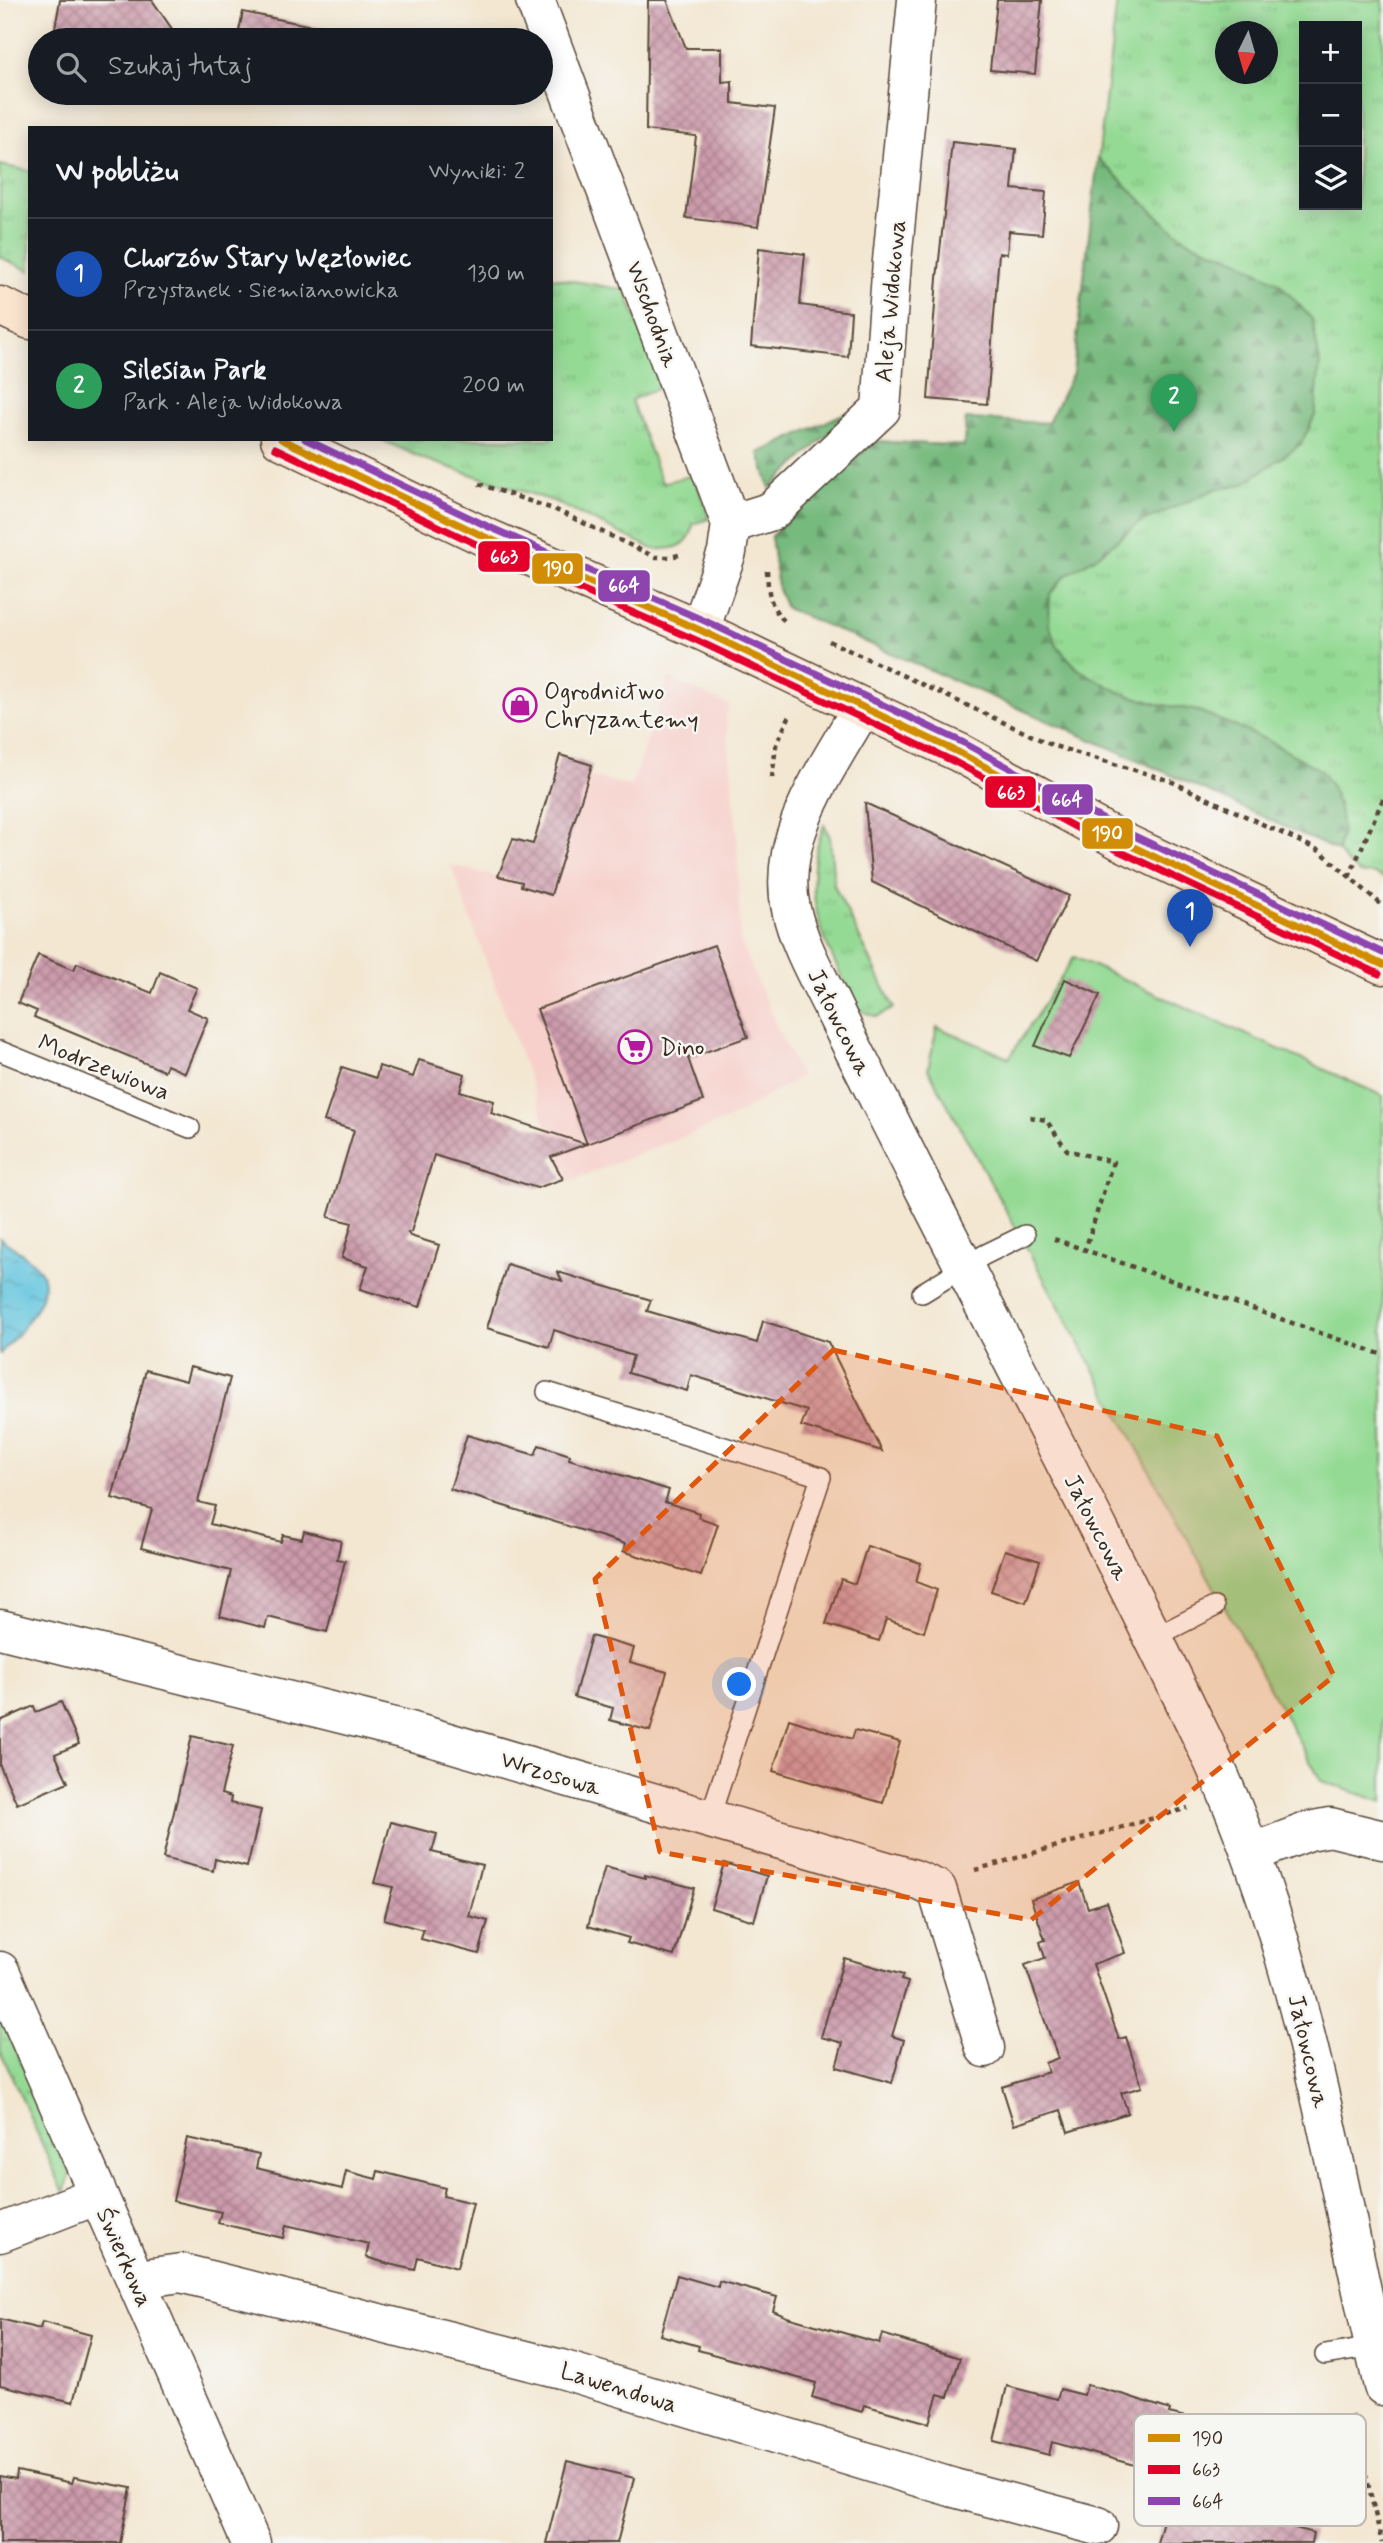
<!DOCTYPE html>
<html lang="pl">
<meta charset="utf-8">
<style>
:root{--surface:#171b24;--page:#20242c;--text:#f1f3f6;--muted:#9ea1a6;--line:#363941;--accent:#0b8043}
body{margin:0;font-family:Mynerve,sans-serif;background:var(--page);color:var(--text)}
.controls{position:absolute;right:21px;top:21px;display:grid;overflow:hidden;border-radius:0px;box-shadow:0 4px 18px #0003}
.controls button{width:63px;height:63px;display:grid;place-items:center;padding:0;border:0;border-bottom:2px solid var(--line);background:var(--surface);color:var(--text);font:35px sans-serif}
.compass{position:absolute;left:1215px;top:21px;width:63px;height:63px;border-radius:50%;background:var(--surface);box-shadow:0 4px 18px #0003;rotate:185deg}
.you{position:absolute;left:740px;top:1685px;width:24px;height:24px;margin:-18px;border:5px solid #fff;border-radius:50%;background:#1a73e8;box-shadow:0 0 0 10px #1a73e833}
.badge{display:grid;place-items:center;width:46px;height:46px;border-radius:50%;background:var(--accent);color:#fff;font-size:23px;font-weight:700}
.pin{position:absolute;translate:-50% -58px;filter:drop-shadow(0 2px 4px #0008)}
.pin::after{content:'';position:absolute;top:37px;width:24px;height:21px;background:inherit;clip-path:polygon(0 0,100% 0,50% 100%)}
.list{margin:0;padding:0;list-style:none}
h2{display:flex;justify-content:space-between;align-items:center;height:91px;margin:0;padding:0 28px;font-size:30px}
h2 small{font-size:23px;font-weight:400;color:var(--muted)}
.list li{display:grid;grid-template-columns:46px 1fr auto;gap:21px;align-items:center;box-sizing:border-box;height:112px;padding:0 28px;border-top:2px solid var(--line)}
.list b{display:block;font-size:26px;white-space:nowrap}
.list p{margin:0;font-size:23px;white-space:nowrap;color:var(--muted)}
.list em{font-size:23px;font-style:normal;color:var(--muted)}
.icon{flex:none;width:38px;height:38px;fill:none;stroke:currentColor;stroke-width:2;stroke-linecap:round;stroke-linejoin:round}
.map{position:relative;flex:none;width:1383px;height:2543px;overflow:hidden}
.search{position:absolute;background:var(--surface);box-shadow:0 4px 18px #0003;left:28px;top:28px;width:525px;height:77px;display:flex;align-items:center;gap:18px;box-sizing:border-box;padding:0 24px;border-radius:38px;color:var(--muted);font-size:26px}
.panel{position:absolute;background:var(--surface);box-shadow:0 4px 18px #0003;left:28px;top:126px;width:525px;height:315px;border-radius:0px}
.map>svg:first-child{display:block}
</style>
<div class="map">
<svg width="1383" height="2543" viewBox="0 0 1383 2543">
<defs>
<pattern id="grass-tufts" width="24" height="20" patternUnits="userSpaceOnUse" patternTransform="scale(1.75)"><rect width="24" height="20" fill="#94da94"/><path d="M3 7l-1-3M5 7V3M7 7l1-3M15 17l-1-3M17 17v-4M19 17l1-3" fill="none" stroke="#80bb7f"/></pattern>
<pattern id="forest-firs" width="22" height="20" patternUnits="userSpaceOnUse" patternTransform="scale(1.75)"><rect width="22" height="20" fill="#77ba7e"/><path d="M5 1l3.5 6h-7zM16 11l3.5 6h-7z" fill="#639767"/></pattern>
<pattern id="water-ripples" width="26" height="14" patternUnits="userSpaceOnUse" patternTransform="scale(1.75)"><rect width="26" height="14" fill="#60c4de"/><path d="M2 4q2-2 4 0t4 0M15 11q2-2 4 0t4 0" fill="none" stroke="#509fb3"/></pattern>
<pattern id="building-cross-hatch" width="8" height="8" patternUnits="userSpaceOnUse" patternTransform="scale(1.75)"><rect width="8" height="8" fill="#cc9bac"/><path d="M0 0l8 8M0 8l8-8" fill="none" stroke="#a77f8b"/></pattern>
</defs>
<rect width="100%" height="100%" fill="#f6f6f2"/>
<filter id="ink" filterUnits="userSpaceOnUse"><feTurbulence type="fractalNoise" baseFrequency=".0143" numOctaves="2"/><feDisplacementMap in="SourceGraphic" scale="14" xChannelSelector="R" yChannelSelector="G"/><feConvolveMatrix kernelMatrix="1 2 1 2 8 2 1 2 1" color-interpolation-filters="sRGB"/></filter>
<filter id="wash" filterUnits="userSpaceOnUse"><feTurbulence type="fractalNoise" baseFrequency=".00686" numOctaves="4" result="noise"/><feDisplacementMap in="SourceGraphic" scale="28" xChannelSelector="R" yChannelSelector="G"/><feGaussianBlur stdDeviation="1.57" result="paint"/><feColorMatrix in="noise" values="0 0 0 0 0 0 0 0 0 0 0 0 0 0 0 0 0 1.4 0 .05"/><feComposite in="paint" operator="in"/></filter>
<g filter="url(#wash)">
<rect width="100%" height="100%" fill="#f3e7d2"/>
<path fill="#f7d0cb" d="M669 678 729 705 726 716 737 836 740 940 778 1030 801 1076 729 1119 567 1182 451 865 552 891 589 776 631 786Z"/>
<path fill="url(#grass-tufts)" stroke="#688259" stroke-width="2" fill-rule="evenodd" d="M1117 0H1383V878L1373 873 1360 874 1346 862 1338 851 1134 758 786 608 778 589 771 536 874 441 964 446 966 419 1048 423 1073 373ZM1304 26H1357V205H1304ZM1226 32H1268V74H1226Z
M0 165 30 171V271L0 257Z
M551 277 625 290 663 386 631 400 662 483 694 475 709 519 693 524C691 547 673 550 653 549L553 501 424 459 380 439H551Z
M824 825 830 837 834 885 894 1008 877 1017 859 1010C827 948 796 896 824 825Z
M0 2014 70 2175 64 2193 0 2050Z"/>
<path fill="url(#forest-firs)" stroke="#59724e" stroke-width="2" d="M1098 158 1168 226 1191 242 1238 260 1279 283 1312 319 1320 362 1315 415 1301 444 1243 484 1216 489 1139 523 1096 557 1065 576 1050 594 1049 624 1057 646 1078 669 1121 693 1158 704 1199 711 1267 740 1320 770 1332 787 1339 808 1342 829 1338 851 1134 758 786 608 778 589 771 536 874 441 964 446 966 419 1048 423 1073 373Z
M845 413H851L770 488 759 453Z"/>
<path fill="#94da94" stroke="#688259" stroke-width="2" d="M1074 957 1383 1096V1802L1321 1781 928 1069 937 1027 1009 1058Z"/>
<path fill="url(#water-ripples)" stroke="#4e777e" stroke-width="2" d="M0 1238C10 1246 32 1259 39 1269 58 1295 16 1335 0 1354Z"/>
<g id="blocks">
<path fill="url(#building-cross-hatch)" d="M60 0H152L172 29 151 40H53Z
M648 0H667L686 48H722V82L732 81V103L775 108 758 227 686 218 696 136 646 130Z
M997 0H1042L1035 74 990 70Z
M243 12 327 29 325 40H237Z
M281 93H315L313 99Z
M952 142 1016 149 1012 189 1046 192 1042 234 1009 231 1007 254 999 253 987 404 928 399 937 278Z
M759 248 805 254 800 305 851 312 848 357 751 346Z
M560 755 592 765 551 895 521 886 522 882 498 876 513 839 533 844Z
M865 803 1069 896 1036 961 872 882Z
M714 945 748 1037 688 1058 703 1101 587 1144 537 1009Z
M38 955 74 970 77 963 152 993 160 972 197 988 187 1009 208 1018 185 1073 167 1065 164 1071 34 1017 37 1011 18 1003Z
M1065 979 1100 995 1069 1058 1035 1046Z
M419 1060 465 1074 460 1091 494 1101 491 1113 586 1144 551 1157 563 1179 537 1188 434 1155 411 1232 408 1233 410 1236 439 1245 420 1307 360 1289 368 1266 342 1258 352 1223 328 1217 354 1130 324 1121 342 1067 376 1078 379 1066 413 1077Z
M507 1264 562 1281 558 1272 651 1300 647 1311 757 1343 763 1321 828 1342 882 1451 801 1426 807 1411 691 1375 687 1391 628 1373 633 1356 554 1330 549 1347 487 1328Z
M190 1367 230 1378 198 1502 215 1506 210 1524 281 1542 283 1535 302 1539 304 1531 341 1541 337 1559 345 1561 327 1632 268 1617 265 1628 220 1616 231 1571 141 1548 152 1509 112 1498 146 1370 186 1381Z
M467 1435 535 1455 539 1445 570 1455 569 1459 669 1490 665 1502 699 1513 698 1517 718 1524 701 1576 623 1551 625 1544 450 1489Z
M867 1546 921 1563 916 1582 937 1590 924 1632 886 1619 879 1641 826 1624 841 1579 855 1584Z
M1005 1550 1040 1561 1026 1602 991 1591Z
M591 1636 634 1648 630 1662 667 1672 650 1731 610 1720 613 1708 574 1697Z
M61 1702 79 1744 55 1754 68 1782 17 1804 0 1766V1721L34 1706 36 1712Z
M789 1719 852 1739 855 1730 900 1742 883 1803 773 1771Z
M192 1736 233 1746 221 1794 231 1797 230 1803 261 1810 247 1867 215 1859 213 1871 163 1858Z
M391 1822 437 1834 432 1852 482 1865 469 1916 488 1921 479 1954 421 1939 423 1930 384 1919 393 1887 374 1883Z
M724 1863 767 1876 754 1921 711 1908Z
M605 1867 645 1878V1875L694 1888 674 1956 627 1943 629 1938 588 1926Z
M1079 1882 1088 1908 1107 1902 1125 1953 1093 1964 1119 2039 1126 2037 1142 2087 1121 2093 1128 2113 1068 2132 1061 2110 1014 2125 1002 2087 1048 2072 1045 2063 1058 2058 1025 1965 1045 1958 1040 1942 1045 1940 1031 1899Z
M844 1958 903 1975 901 1980 908 1982 892 2036 904 2040 892 2083 836 2067 843 2043 821 2037Z
M187 2138 259 2154 256 2168 342 2189 346 2171 376 2179 378 2171 445 2188 443 2196 473 2203 457 2268 418 2257 415 2270 389 2264 366 2257 369 2244 286 2225 283 2238 218 2223 221 2212 173 2201Z
M677 2275 718 2287 719 2281 777 2297 773 2311 787 2317 879 2343 882 2334 960 2358 948 2397 938 2394 929 2423 864 2405 862 2412 812 2397 816 2383 698 2350 699 2346 660 2335Z
M0 2319 40 2329 42 2322 91 2335 73 2402 0 2385Z
M1087 2385 1125 2395 1170 2410 1169 2413 1214 2424 1207 2453 1213 2455 1210 2467 1228 2471 1219 2506 1313 2533 1311 2543H1157L1165 2513 1157 2511 1160 2498 1146 2493 1152 2470 1052 2442 1049 2455 994 2441 1007 2386 1057 2399 1060 2389 1084 2395Z
M567 2461 634 2478 617 2543H546Z
M17 2471 72 2483 74 2477 131 2488 120 2543H0V2476L16 2479Z"/>
</g>
</g>
<g filter="url(#ink)">
<use href="#blocks" fill-opacity="0" stroke="#574639" stroke-width="2"/>
<g fill="none" stroke-linecap="round" stroke-linejoin="round">
<defs>
<path id="lane" d="M0 1051 190 1128
M922 1293 984 1255 1025 1235
M547 1392 821 1477 709 1820
M1153 1638 1214 1607
M1325 2355 1379 2346"/>
<path id="street" d="M535 0 731 524 727 552 700 630
M731 524 772 511 881 409 892 261 917 0
M862 707C829 767 775 836 791 909 799 945 818 977 834 1010 861 1065 889 1119 916 1173 1013 1363 1113 1552 1205 1744 1302 1947 1333 2170 1383 2386
M0 1629 410 1731 914 1879 937 1889 985 2048
M1251 1853 1309 1831 1330 1827 1383 1840
M0 1971C83 2162 169 2352 251 2543
M0 2233 98 2195
M137 2284 152 2277 181 2273 561 2369 954 2488 1098 2526"/>
<path id="secondary" d="M0 306 30 320
M280 439 483 536 700 630 862 707 960 753 1121 841 1383 965"/>
</defs>
<use href="#lane" stroke="#574639" stroke-width="22"/>
<use href="#street" stroke="#574639" stroke-width="41"/>
<use href="#secondary" stroke="#574639" stroke-width="41"/>
<path stroke="#574639" stroke-width="4.5" stroke-dasharray="5 5" stroke-linecap="butt" d="M479 484 556 510 655 557H670L683 554
M767 570C768 591 769 608 786 622
M829 641 1054 746 1168 780 1320 851 1383 906
M772 778 776 745 789 717
M1349 877 1383 799
M1030 1117 1046 1120 1067 1150 1113 1162 1085 1250
M1054 1239 1383 1355
M975 1870 1188 1808
M1352 2415 1382 2543"/>
<use href="#lane" stroke="#fff" stroke-width="19"/>
<use href="#street" stroke="#fff" stroke-width="38"/>
<use href="#secondary" stroke="#fce5cf" stroke-width="38"/>
<defs>
<path id="bus-1" d="M281 439 483 536 700 630 960 753 1121 841 1383 965"/>
<path id="bus-2" d="M275 448 478 545 696 640 955 762 1117 850 1379 974"/>
<path id="bus-3" d="M305 439 487 526 705 621 964 743 1126 832 1383 953"/>
</defs>
<use href="#bus-1" stroke="#f6f6f2" stroke-width="12"/>
<use href="#bus-2" stroke="#f6f6f2" stroke-width="12"/>
<use href="#bus-3" stroke="#f6f6f2" stroke-width="12"/>
<use href="#bus-1" stroke="#d18d06" stroke-width="7"/>
<use href="#bus-2" stroke="#e4002b" stroke-width="7"/>
<use href="#bus-3" stroke="#8e44ad" stroke-width="7"/>
</g>
</g>
<path fill="#df570d" fill-opacity="0.2" stroke="#df570d" stroke-width="5" stroke-dasharray="14 9" stroke-linejoin="round" d="M833 1350 1217 1436 1334 1676 1031 1920 660 1852 595 1579Z"/>
<defs>
<symbol id="shop-ring" viewBox="-11 -11 22 22"><circle r="9.5" fill="#f6f6f2" stroke="#b5179e" stroke-width="1.5"/><path d="M-5-2.5h2.3a2.7 3.5 0 0 1 5.4 0H5L5.5 6h-11ZM-1.5-2.5h3a1.5 2.3 0 0 0-3 0Z" fill="#b5179e"/></symbol>
<symbol id="supermarket-ring" viewBox="-11 -11 22 22"><circle r="9.5" fill="#f6f6f2" stroke="#b5179e" stroke-width="1.5"/><path d="M-6-5.5h2.5l.6 2H6L4.5 2H-2.5L-4.4-4H-6ZM-1.5 3.2a1.3 1.3 0 1 0 .1 0ZM3 3.2a1.3 1.3 0 1 0 .1 0Z" fill="#b5179e"/></symbol>
</defs>
<g fill-rule="evenodd">
<use href="#shop-ring" x="501" y="686" width="38" height="38"/>
<use href="#supermarket-ring" x="616" y="1028" width="38" height="38"/>
</g>
<g text-anchor="middle" stroke-width="5" stroke-linejoin="round" paint-order="stroke">
<g font-size="24" fill="#3b2a1e" stroke="#f6f6f2">
<text transform="translate(890 301) rotate(-85)" y="8">Aleja Widokowa</text>
<text transform="translate(653 314) rotate(70)" y="8">Wschodnia</text>
<text transform="translate(840 1022) rotate(64)" y="8">Jałowcowa</text>
<text transform="translate(104 1067) rotate(22)" y="8">Modrzewiowa</text>
<text transform="translate(1097 1527) rotate(63)" y="8">Jałowcowa</text>
<text transform="translate(551 1773) rotate(17)" y="8">Wrzosowa</text>
<text transform="translate(1309 2051) rotate(77)" y="8">Jałowcowa</text>
<text transform="translate(125 2257) rotate(66)" y="8">Świerkowa</text>
<text transform="translate(619 2387) rotate(17)" y="8">Lawendowa</text>
</g>
<g font-size="24" fill="#3b2a1e" stroke="#f6f6f2" text-anchor="start">
<text x="544" y="699">Ogrodnictwo<tspan x="544" dy="28">Chryzantemy</tspan></text>
<text x="660" y="1055">Dino</text>
</g>
</g>
<rect x="1134" y="2414" width="232" height="112" rx="10" fill="#f6f6f2" stroke="#beb9b2" stroke-width="2"/>
<rect x="1148" y="2434" width="32" height="8" fill="#d18d06"/>
<rect x="1148" y="2465" width="32" height="9" fill="#e4002b"/>
<rect x="1148" y="2497" width="32" height="8" fill="#8e44ad"/>
<g font-size="19" fill="#3b2a1e">
<text x="1192" y="2445">190</text>
<text x="1192" y="2476">663</text>
<text x="1192" y="2508">664</text>
</g>
<g stroke="#f6f6f2" stroke-width="2.5">
<rect x="477" y="540" width="54" height="33" rx="7" fill="#e4002b"/>
<rect x="531" y="552" width="53" height="33" rx="7" fill="#d18d06"/>
<rect x="597" y="569" width="54" height="34" rx="7" fill="#8e44ad"/>
<rect x="984" y="775" width="53" height="34" rx="7" fill="#e4002b"/>
<rect x="1041" y="783" width="53" height="33" rx="7" fill="#8e44ad"/>
<rect x="1081" y="817" width="53" height="33" rx="7" fill="#d18d06"/>
</g>
<g font-size="19" text-anchor="middle" font-weight="bold" fill="#fff">
<text x="504" y="563">663</text>
<text x="558" y="575">190</text>
<text x="624" y="592">664</text>
<text x="1011" y="799">663</text>
<text x="1067" y="806">664</text>
<text x="1107" y="840">190</text>
</g>
</svg>
<div class="controls">
<button>+</button>
<button>−</button>
<button><svg class="icon" aria-label="layers" viewBox="0 0 24 24"><path d="M12 4l9 5-9 5-9-5zM3 14l9 5 9-5"/></svg></button>
</div>
<svg class="compass" viewBox="-18 -18 36 36"><path d="M0-13l5 13h-10z" fill="#e53935"/><path d="M0 13l5-13h-10z" fill="#9ea1a6"/></svg>
<div class="you"></div>
<div class="pin badge" style="left:1190px;top:947px;background:#1a4fb4">1</div>
<div class="pin badge" style="left:1174px;top:432px;background:#2e9e5b">2</div>
<div class="search"><svg class="icon" aria-label="search" viewBox="0 0 24 24"><circle cx="10" cy="10" r="6"/><path d="M15 15l6 6"/></svg>Szukaj tutaj</div>
<section class="panel">
<h2>W pobliżu<small>Wyniki: 2</small></h2>
<ul class="list">
<li><span class="badge" style="background:#1a4fb4">1</span><div><b>Chorzów Stary Węzłowiec</b><p>Przystanek · Siemianowicka</p></div><em>130 m</em></li>
<li><span class="badge" style="background:#2e9e5b">2</span><div><b>Silesian Park</b><p>Park · Aleja Widokowa</p></div><em>200 m</em></li>
</ul>
</section>
</div>
